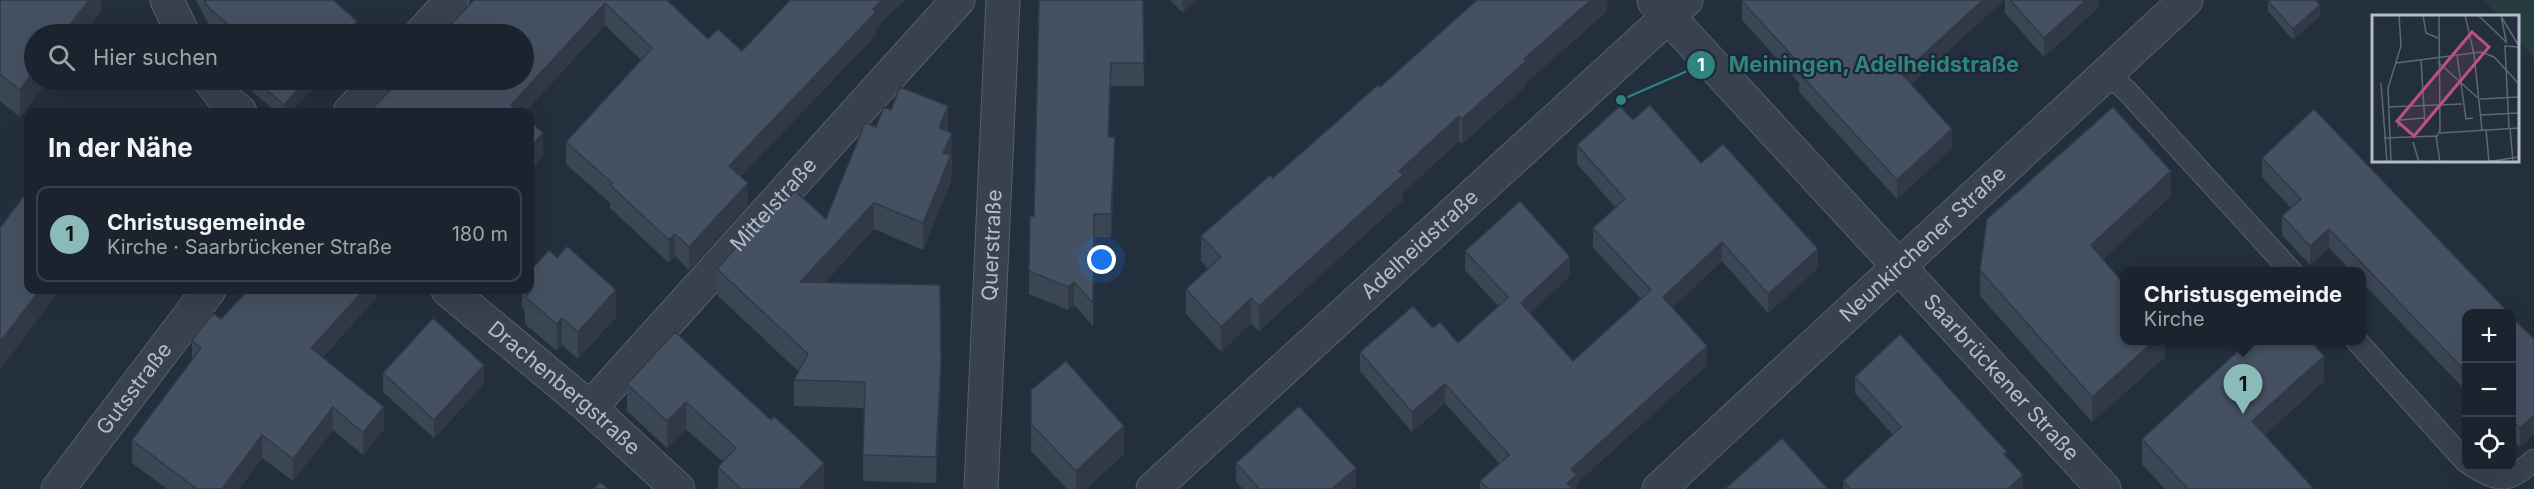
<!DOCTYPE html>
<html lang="de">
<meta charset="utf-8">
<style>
:root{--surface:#1b232e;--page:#242b36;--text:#f1f3f6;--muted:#a0a4aa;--line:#39404a;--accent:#8bbbb9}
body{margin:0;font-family:Inter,sans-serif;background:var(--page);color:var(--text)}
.controls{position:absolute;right:18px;bottom:18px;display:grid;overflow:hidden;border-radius:12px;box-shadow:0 6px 24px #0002}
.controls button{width:54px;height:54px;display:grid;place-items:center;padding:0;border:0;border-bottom:2px solid var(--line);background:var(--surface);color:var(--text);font:30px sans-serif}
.you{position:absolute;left:1102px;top:260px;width:21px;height:21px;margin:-15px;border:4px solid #fff;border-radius:50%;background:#1a73e8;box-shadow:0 0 0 9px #1a73e833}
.badge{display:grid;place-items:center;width:39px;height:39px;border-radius:50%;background:var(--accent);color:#111;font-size:20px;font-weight:700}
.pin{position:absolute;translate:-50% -50px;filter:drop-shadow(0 2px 3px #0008)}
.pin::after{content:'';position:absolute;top:32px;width:21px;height:18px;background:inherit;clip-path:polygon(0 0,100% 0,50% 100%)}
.popup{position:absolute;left:2120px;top:267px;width:246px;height:78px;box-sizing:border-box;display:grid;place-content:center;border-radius:12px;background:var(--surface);filter:drop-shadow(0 2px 4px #0005);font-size:20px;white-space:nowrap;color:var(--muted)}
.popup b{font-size:22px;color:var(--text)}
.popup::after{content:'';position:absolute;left:50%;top:100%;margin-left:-12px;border:12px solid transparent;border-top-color:var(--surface)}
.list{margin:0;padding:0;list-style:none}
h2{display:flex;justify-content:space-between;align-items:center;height:78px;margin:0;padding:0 24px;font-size:26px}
h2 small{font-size:20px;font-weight:400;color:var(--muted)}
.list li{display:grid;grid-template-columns:39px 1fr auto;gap:18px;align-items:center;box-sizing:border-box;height:96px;margin:0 12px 12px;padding:0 12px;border:2px solid var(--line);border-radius:12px}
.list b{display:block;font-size:22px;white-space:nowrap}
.list p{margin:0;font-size:20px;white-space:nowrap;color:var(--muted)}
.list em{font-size:20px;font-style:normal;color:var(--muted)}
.icon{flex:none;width:33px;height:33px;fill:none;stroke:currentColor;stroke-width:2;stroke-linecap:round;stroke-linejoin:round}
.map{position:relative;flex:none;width:2534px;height:489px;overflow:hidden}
.search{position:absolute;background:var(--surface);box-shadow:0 6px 24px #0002;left:24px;top:24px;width:510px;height:66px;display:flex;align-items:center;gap:15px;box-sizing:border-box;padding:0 21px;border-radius:33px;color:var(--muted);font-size:22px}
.panel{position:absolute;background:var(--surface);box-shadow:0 6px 24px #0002;left:24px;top:108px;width:510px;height:186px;border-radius:12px}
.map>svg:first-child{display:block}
</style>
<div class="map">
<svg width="2534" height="489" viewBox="0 0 2534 489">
<rect width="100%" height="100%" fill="#242f3e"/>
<path fill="#263c3f" d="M2484 0H2531L2534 3V58L2518 39V16H2498Z"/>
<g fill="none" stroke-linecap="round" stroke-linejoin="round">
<defs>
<path id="lane" d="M2108 74 2127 91 2292 272
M2356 340 2466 462
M2472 466C2501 483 2509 483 2534 460"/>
<g id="street">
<path d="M167 0 183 34"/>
<path id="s1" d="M1654 1 2104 489"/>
<path d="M421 34 452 0"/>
<path d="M210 80 225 100 240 112"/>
<path d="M350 112 380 80"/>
<path id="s2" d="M448 290 590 408 678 489"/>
<path id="s3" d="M590 408 958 0"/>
<path id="s4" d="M58 489 209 290"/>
<path id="s5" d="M981 489 1003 0"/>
<path id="s6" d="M1153 489 1686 0"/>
<path id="s7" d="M1659 489 2186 0"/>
</g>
</defs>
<use href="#lane" stroke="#565f6c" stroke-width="23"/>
<use href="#street" stroke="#565f6c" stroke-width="35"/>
<use href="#lane" stroke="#38414e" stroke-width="21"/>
<use href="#street" stroke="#38414e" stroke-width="33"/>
</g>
<path fill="#3b4654" d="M0 0H101V11L83 34H34V80H49L20 117 0 101Z
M196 0H333L357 34H222L208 23Z
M474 0H667L708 39 742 51 790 0H905L876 28V35L741 176 748 205 689 270 675 256 669 263 610 208V203L566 164V142L641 60 605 25 525 112H369Z
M1039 0H1143L1144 86H1111L1109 137 1115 160 1111 237H1094L1093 326 1074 305 1068 310 1029 294 1030 216 1034 217Z
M1170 0H1197L1183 13Z
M1743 0H2004L1911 84 1952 148 1897 199 1799 92V83L1742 20V1Z
M2005 0H2099V7L2044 57 2005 13Z
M2268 1 2320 16 2293 40 2268 11Z
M1607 3V11L1526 83V86L1462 144 1459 141 1403 193V200L1259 331 1251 323 1221 352 1186 314V289L1208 269 1201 261V236L1273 178 1380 87Z
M239 80H320L291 112H276Z
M891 110 948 131 952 159 951 182 923 250 874 229 825 282 941 388 936 483 863 481 864 408 794 406V380L798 371 717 295V269L779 208 826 219 876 127Z
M1633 120 1701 163 1818 268 1768 313 1722 261 1672 308 1707 365 1577 483V489H1480V481L1499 463 1445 403 1412 432 1360 371V352L1433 328 1458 343 1498 306 1465 270V251L1570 276 1530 313 1573 361 1641 299 1593 248V228L1615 207 1577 164V145Z
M2262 158 2466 314V391L2361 281V272H2352L2329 248 2310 265 2282 235V216L2291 208 2262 177Z
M2171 196 2103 259 2165 340V357L2092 422 1980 296V270Z
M530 271 616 317 578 359 562 345 557 351 525 324V311L522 307V290H530Z
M376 290V298L323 357 384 429 363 455 333 430 293 481 262 458 239 489H167L132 463V440L192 361V341L221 319Z
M2511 316 2534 339 2520 447 2511 438Z
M675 332 824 489H718V467L723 462 686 429 667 448 627 411V384Z
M383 373 484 384 434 438 383 392Z
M1855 377 2007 457 2023 489H1843V481L1893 435 1855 393Z
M2324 381 2265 435 2314 489H2165L2142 464V439Z
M1031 390 1124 454 1086 489H1067L1031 451Z
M1236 463 1356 487 1353 489H1243L1236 482Z"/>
<path fill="#303945" d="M89 0H101V11L83 34H63Z
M882 0H905L876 28V35L729 188V166Z
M1183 0H1197L1183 13Z
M1591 0H1610L1607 3V11L1526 83V86L1462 144V119L1524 59Z
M1983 0H2004L1902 93V74Z
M2086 0H2099V7L2044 57V38Z
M605 3V25L525 112H511V105Z
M2320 5V16L2293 40V29Z
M357 21V34H346Z
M1111 63V86L1108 160V137Z
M34 71V80H49L20 117V90Z
M306 80H320L291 112H284V105Z
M948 106V132L939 128Z
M1459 116V141L1403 193V200L1259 331V306L1399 171Z
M1952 129V148L1897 199V180Z
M543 133V156L530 171V148Z
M952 133 951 182 923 250V223L943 153Z
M1115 137V160L1111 237V214Z
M2171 171V196L2091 270V245Z
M748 183V205L689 270V247Z
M874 203V229L800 308V282Z
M2329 229V248L2310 265V246Z
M675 234V256L669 263V240Z
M1722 242V261L1663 317V297Z
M1818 249V268L1768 313V294Z
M1570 257V276L1521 322V303Z
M1074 282V305L1068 310V287Z
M40 290H60L0 370V342Z
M364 290H376V298L311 370V348Z
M616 290V317L578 359V332Z
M1251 298V323L1221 352V327Z
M562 318V345L557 351V324Z
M2155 340H2165V357L2092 422V397Z
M1707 346V365L1577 483V489H1567V483L1571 469Z
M2324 356V381L2252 447V421Z
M941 362V388L936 483V457Z
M484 365V384L434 438V420Z
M1445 384V403L1412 432V412Z
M686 402V429L667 448V421Z
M333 407V430L293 481V459Z
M384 407V429L363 455V433Z
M2534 415V434L2520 447V428Z
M1124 426V454L1086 489H1076V471Z
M262 435V458L239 489H222Z
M824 463V489H799Z
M1356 468V487L1353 489H1332Z
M2023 475V489H2008Z"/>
<path fill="#455162" stroke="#303945" stroke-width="1.5" d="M0 0H89L63 34H34V71L20 90 0 74Z
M204 0H333L357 21 346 34H239L208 7Z
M474 0H667L708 39 718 29 742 51 790 0H882L873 9 876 12 729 166 748 183 689 247 675 234 669 240 610 185 612 183 566 142 652 48 605 3 511 105 520 112H369L400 80H524V34H442Z
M1039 0H1143L1144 63H1111L1108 137H1115L1111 214H1094L1093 303 1074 282 1068 287 1029 271 1030 216 1034 217Z
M1477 0H1591L1524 59 1526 61 1462 119 1459 116 1399 171 1403 175 1259 306 1251 298 1221 327 1186 289 1221 257 1201 236 1270 175 1273 178 1378 85 1380 87Z
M1743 0H1983L1902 74 1952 129 1897 180 1799 73 1804 69 1742 1Z
M2010 0H2086L2044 38Z
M2269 0H2315L2320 5 2293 29 2268 1Z
M256 80H306L284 105Z
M900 87 948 106 939 128 952 133 943 153 951 155 923 223 874 203 800 282 940 285 941 362 936 457 863 455 865 382 794 380 808 354 717 269 775 204 779 208 795 191 826 219 865 123 876 127 884 107 891 110Z
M1650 105 1701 163 1723 144 1818 249 1768 294 1722 242 1663 297 1707 346 1571 469 1577 475 1567 483 1572 488 1570 489H1488L1480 481 1509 455 1445 384 1412 412 1360 352 1413 306 1433 328 1440 322 1458 343 1508 297 1465 251 1520 201 1570 257 1521 303 1573 361 1651 290 1593 228 1625 199 1577 145 1620 106 1633 120Z
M2113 107 2171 171 2091 245 2124 284V340H2155L2092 397 1980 270 1987 219Z
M2314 109 2510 314H2466V372L2329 229 2310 246 2282 216 2301 199 2262 158Z
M530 121 543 133 530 148Z
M28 190V290H40L0 342V228Z
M567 246 616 290 578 332 562 318 557 324 525 297 532 290 530 287V271L549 250 557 258Z
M248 290H364L311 348 384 407 363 433 333 407 293 459 262 435 222 489H197L132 440 201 348 192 341 213 313 221 319Z
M2511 316 2534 339V415L2520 428 2511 419Z
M433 318 484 365 434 420 383 373Z
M675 332 771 420 774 416 824 463 799 489H741L718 467 736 448 686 402 667 421 627 384Z
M1900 334 2007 452 2004 454 2023 475 2008 489H1850L1843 481 1901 427 1855 377Z
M2250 340H2310L2324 356 2252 421 2314 489H2188L2142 439Z
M1066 361 1124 426 1076 471 1031 424V390Z
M1299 406 1356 468 1332 489H1255L1258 487 1236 463Z
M1782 438 1828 489H1725Z
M600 482 608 489H594Z"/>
<g text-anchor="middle" stroke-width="4.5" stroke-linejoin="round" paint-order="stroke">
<g font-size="21" fill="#b4bcc9" stroke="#1d2633">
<text dy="7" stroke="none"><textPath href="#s3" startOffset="274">Mittelstraße</textPath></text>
<text dy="7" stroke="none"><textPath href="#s5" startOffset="244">Querstraße</textPath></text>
<text dy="7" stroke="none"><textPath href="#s6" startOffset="362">Adelheidstraße</textPath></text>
<text dy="7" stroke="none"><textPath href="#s7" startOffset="360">Neunkirchener Straße</textPath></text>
<text dy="7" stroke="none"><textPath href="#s1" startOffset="512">Saarbrückener Straße</textPath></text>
<text dy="7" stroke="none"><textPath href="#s4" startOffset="126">Gutsstraße</textPath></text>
<text dy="7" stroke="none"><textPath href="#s2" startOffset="152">Drachenbergstraße</textPath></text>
</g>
</g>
<g transform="translate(2372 15)">
<rect width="147" height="147" fill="#242f3e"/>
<path fill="none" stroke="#5e6776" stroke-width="1.5" d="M51 0 54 18 66 23M93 0 102 39 110 115M106 0 135 28M129 0 134 26M130 3 147 31M85 40 94 104 101 103M49 45 53 110M66 47 107 84M24 48 109 37 122 42 147 69M9 68 15 147M108 84 147 82M16 92 90 89M109 100 147 98M26 112 28 105 52 103M137 113 133 31 147 32M138 113 141 147M114 114 117 147M68 118 147 113M65 122 68 115 67 0M12 123 64 121 68 147M41 127 47 147M19 147 16 73 29 31 27 0M114 147 147 142"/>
<path fill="#bd5182" fill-opacity="0.15" stroke="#bd5182" stroke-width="3" d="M100 17 117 32 42 121 25 106Z"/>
<rect width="147" height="147" fill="none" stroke="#b4bcc9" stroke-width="3"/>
</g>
<path fill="none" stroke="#308480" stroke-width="2" d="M1621 100L1701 65"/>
<g fill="#308480" stroke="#1d2633" stroke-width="2">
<circle cx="1621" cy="100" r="6"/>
<circle cx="1701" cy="65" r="15"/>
</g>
<g font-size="18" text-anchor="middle" font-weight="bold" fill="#fff">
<text x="1701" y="71">1</text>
</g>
<g font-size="22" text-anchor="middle" font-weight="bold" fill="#308480" stroke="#1d2633" stroke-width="4.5" stroke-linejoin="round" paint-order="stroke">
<text x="1874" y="72">Meiningen, Adelheidstraße</text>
</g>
</svg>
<div class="controls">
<button>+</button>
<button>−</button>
<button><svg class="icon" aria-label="locate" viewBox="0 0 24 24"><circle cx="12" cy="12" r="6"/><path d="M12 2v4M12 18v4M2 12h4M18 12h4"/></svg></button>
</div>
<div class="you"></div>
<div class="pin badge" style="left:2243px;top:414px">1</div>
<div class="popup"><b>Christusgemeinde</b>Kirche</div>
<div class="search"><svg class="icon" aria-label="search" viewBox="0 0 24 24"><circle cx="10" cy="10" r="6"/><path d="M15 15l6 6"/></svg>Hier suchen</div>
<section class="panel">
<h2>In der Nähe<small></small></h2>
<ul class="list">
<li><span class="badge">1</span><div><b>Christusgemeinde</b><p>Kirche · Saarbrückener Straße</p></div><em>180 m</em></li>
</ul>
</section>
</div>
